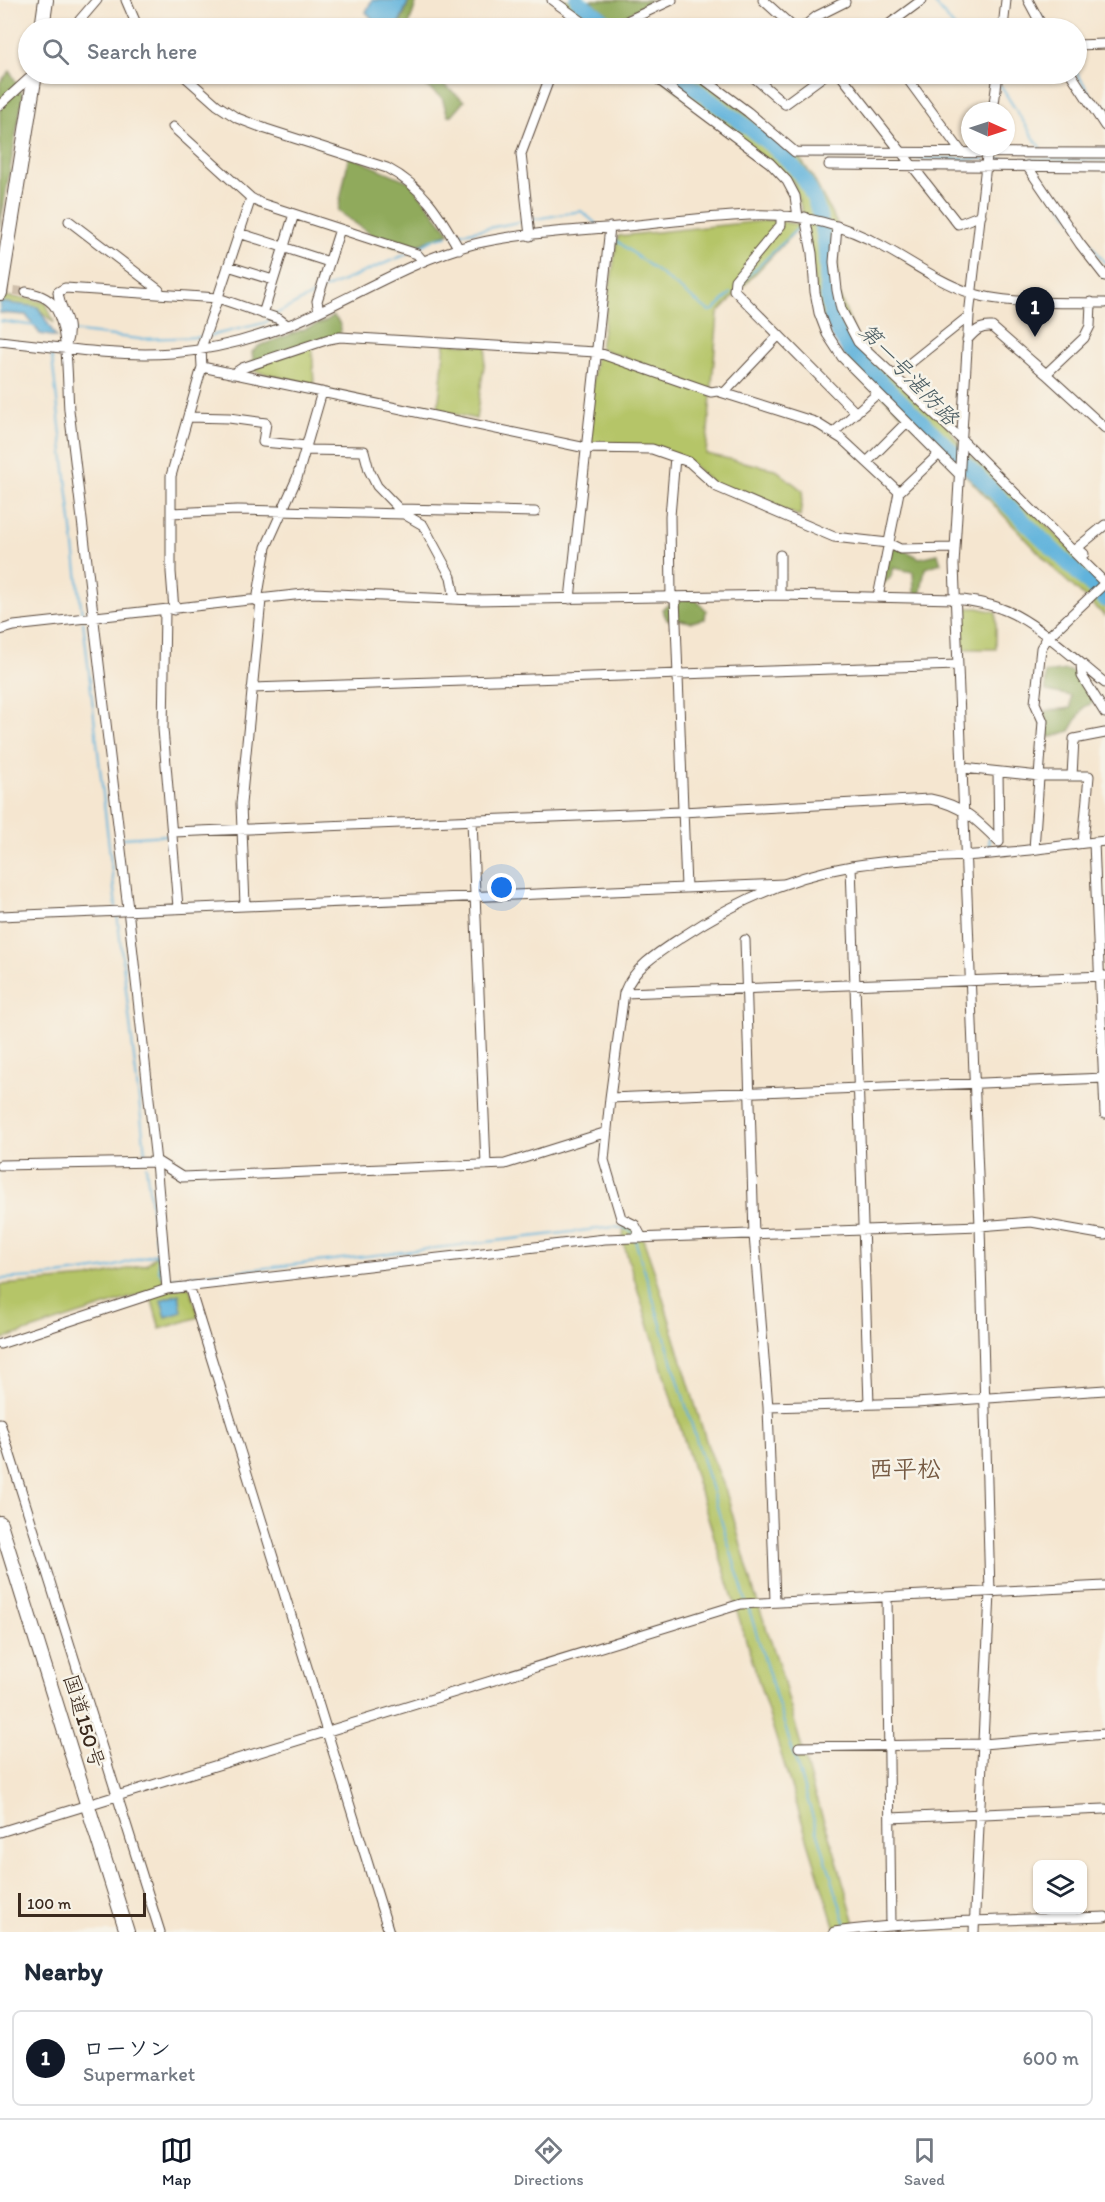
<!DOCTYPE html>
<meta charset="utf-8">
<style>
:root{--surface:#fff;--page:#f6f6f7;--text:#1f2937;--muted:#747a83;--line:#e0e1e3;--accent:#111827}
body{margin:0;font-family:Itim,"Klee One",sans-serif;background:var(--page);color:var(--text)}
.controls{position:absolute;right:18px;bottom:18px;display:grid;overflow:hidden;border-radius:9px;box-shadow:0 2px 4px #0004}
.controls button{width:54px;height:54px;display:grid;place-items:center;padding:0;border:0;border-bottom:2px solid var(--line);background:var(--surface);color:var(--text);font:30px sans-serif}
.compass{position:absolute;left:961px;top:102px;width:54px;height:54px;border-radius:50%;background:var(--surface);box-shadow:0 2px 4px #0004;rotate:93deg}
.scale{position:absolute;left:18px;bottom:15px;width:128px;box-sizing:border-box;padding-left:6px;border:3px solid #3b2a1e;border-top:0;font-size:16px;line-height:21px;white-space:nowrap;color:#3b2a1e;-webkit-text-stroke:4px #f7f3e8;paint-order:stroke}
.you{position:absolute;left:502px;top:888px;width:21px;height:21px;margin:-15px;border:4px solid #fff;border-radius:50%;background:#1a73e8;box-shadow:0 0 0 9px #1a73e833}
.badge{display:grid;place-items:center;width:39px;height:39px;border-radius:50%;background:var(--accent);color:#fff;font-size:20px;font-weight:700}
.pin{position:absolute;translate:-50% -50px;filter:drop-shadow(0 2px 3px #0008)}
.pin::after{content:'';position:absolute;top:32px;width:21px;height:18px;background:inherit;clip-path:polygon(0 0,100% 0,50% 100%)}
.list{margin:0;padding:0;list-style:none}
h2{display:flex;justify-content:space-between;align-items:center;height:78px;margin:0;padding:0 24px;font-size:26px}
h2 small{font-size:20px;font-weight:400;color:var(--muted)}
.list li{display:grid;grid-template-columns:39px 1fr auto;gap:18px;align-items:center;box-sizing:border-box;height:96px;margin:0 12px 12px;padding:0 12px;border:2px solid var(--line);border-radius:9px}
.list b{display:block;font-size:22px;white-space:nowrap}
.list p{margin:0;font-size:20px;white-space:nowrap;color:var(--muted)}
.list em{font-size:20px;font-style:normal;color:var(--muted)}
.icon{flex:none;width:33px;height:33px;fill:none;stroke:currentColor;stroke-width:2;stroke-linecap:round;stroke-linejoin:round}
.map{position:relative;flex:none;width:1105px;height:1932px;overflow:hidden}
.search{position:absolute;background:var(--surface);box-shadow:0 2px 4px #0004;left:18px;right:18px;top:18px;height:66px;display:flex;align-items:center;gap:15px;box-sizing:border-box;padding:0 21px;border-radius:33px;color:var(--muted);font-size:22px}
.sheet{height:186px;background:var(--surface)}
nav{display:flex;justify-content:space-around;align-items:center;box-sizing:border-box;height:84px;border-top:2px solid var(--line);background:var(--surface);font-size:16px;color:var(--muted)}
nav a{display:grid;justify-items:center;gap:3px}
nav .on{color:var(--accent)}
.map>svg:first-child{display:block}
</style>
<div class="map">
<svg width="1105" height="1932" viewBox="0 0 1105 1932">
<rect width="100%" height="100%" fill="#f7f3e8"/>
<filter id="ink" filterUnits="userSpaceOnUse"><feTurbulence type="fractalNoise" baseFrequency=".0167" numOctaves="2"/><feDisplacementMap in="SourceGraphic" scale="12" xChannelSelector="R" yChannelSelector="G"/><feConvolveMatrix kernelMatrix="1 2 1 2 8 2 1 2 1" color-interpolation-filters="sRGB"/></filter>
<filter id="wash" filterUnits="userSpaceOnUse"><feTurbulence type="fractalNoise" baseFrequency=".008" numOctaves="4" result="noise"/><feDisplacementMap in="SourceGraphic" scale="24" xChannelSelector="R" yChannelSelector="G"/><feGaussianBlur stdDeviation="1.35" result="paint"/><feColorMatrix in="noise" values="0 0 0 0 0 0 0 0 0 0 0 0 0 0 0 0 0 1.4 0 .05"/><feComposite in="paint" operator="in"/></filter>
<g filter="url(#wash)">
<rect width="100%" height="100%" fill="#f5e6d0"/>
<path fill="#b5c568" stroke="#787843" stroke-width="1.5" d="M556 0H593L635 28H595Z
M655 74H696L795 152 812 176 837 224 838 292 858 342 949 428 960 446 1024 503 1105 583V616L1058 573 959 468 849 364 818 310 805 220 793 182Z
M772 220 801 225 718 313 706 454 775 469 803 491 800 516 717 487 689 462 652 449 586 448 596 352 694 385 600 348 618 236Z
M0 296 30 299 46 303 54 323 42 312 0 307Z
M445 343 487 346 476 419 438 410Z
M312 344 314 385 242 368Z
M961 608H978L996 612V649H963Z
M624 1220 641 1233 657 1279 708 1447 725 1488 755 1595 779 1665 814 1793 834 1850 856 1927 836 1932 623 1242Z
M158 1253 164 1287 0 1340V1285L89 1278 147 1264Z
M189 1286 199 1317 160 1329 150 1294Z"/>
<path fill="#90aa5c" stroke="#666a3d" stroke-width="1.5" d="M409 0H417L408 28H399Z
M589 0H652L617 21Z
M10 71 23 95 0 226V82Z
M409 74H431L464 101 452 115 448 116 442 98Z
M349 156 410 182 450 233 405 250 383 243 338 211Z
M333 316C343 323 339 327 340 337L249 365 253 359 252 352 259 346 326 321Z
M891 544 920 558 938 554 941 563 925 568 920 598 914 591 913 572 894 568 890 578 883 584Z
M680 597 697 601 706 610 705 619 690 622 676 619 667 620 662 609Z
M1066 670 1079 674 1094 702 1084 707 1070 731 1052 737 1045 736V711L1071 708V696L1046 691 1045 673Z"/>
<path fill="#60b3dc" stroke="#4e6e7d" stroke-width="1.5" d="M372 0H409L397 28H381L366 12Z
M0 302 38 307 56 337 40 334 26 315 0 313Z
M179 1294 182 1312 166 1317 161 1300Z"/>
<g fill="none" stroke-linecap="round" stroke-linejoin="round">
<path stroke="#60b3dc" stroke-width="2" d="M932 0 955 28
M1041 15 1049 28
M1076 72 1105 117
M1000 85 1041 149
M785 156H796
M811 157 901 158
M910 158 985 159
M991 159 1105 160
M1035 170 1105 263
M530 220 581 211 599 226
M453 235 524 221
M612 237 709 311 714 310 731 293
M414 250 436 238 447 236
M737 287 798 228 803 226
M324 289 407 254
M276 314 316 293
M0 321 36 326
M71 331 139 339 203 337
M209 336 264 323 269 320
M51 349 82 615
M83 621 116 907
M989 837 990 852
M123 838 168 835
M117 913 146 1160
M146 1166 159 1270 162 1275
M635 1240 746 1601
M0 1279 50 1276 109 1268 158 1253
M170 1279 614 1227 628 1229 633 1234
M748 1606 847 1928"/>
<path stroke="#60b3dc" stroke-width="15" d="M577 0 615 28
M675 74C697 90 719 107 742 123 788 158 816 177 824 238 829 267 823 297 834 325 837 334 845 343 851 352L1105 600"/>
</g>
</g>
<g filter="url(#ink)">
<g fill="none" stroke-linecap="round" stroke-linejoin="round">
<path stroke="#d0c0ac" stroke-width="9" stroke-dasharray="9 4.5" stroke-linecap="butt" d="M0 289 26 292"/>
<defs>
<path id="minor" d="M126 0 138 28
M552 0 591 28
M763 0 794 28
M1028 0 1043 28
M73 28 97 0
M567 28 572 15
M637 28 630 23 629 20 672 0
M802 28 817 16 845 2
M884 28 922 0
M1003 28 1006 0
M1076 45 1105 44
M182 74 217 105 237 118 266 129 387 168C423 187 439 214 459 249
M651 74 770 163 787 181 795 196 798 217
M697 74 748 112 795 152 1105 153
M750 74 785 104 826 74
M840 74 958 224 981 215
M904 74 962 153
M1071 74 1105 126
M0 105 34 74
M993 111 998 74
M173 127 251 198 260 203 417 254 423 261
M829 165 1105 167
M1027 166 1080 244 1105 276
M781 215V225L735 280 734 290 856 413
M805 217 812 253 815 292 819 313 827 334 842 357 958 473
M69 221 159 290V294
M837 226 834 262 837 290 841 309 858 342 961 439 1105 583 1048 637 1041 648 1035 703 1043 721 1034 849
M239 233 329 262
M530 236 521 154 551 74
M228 266 273 280
M26 292C37 294 48 297 55 307 69 330 67 382 69 410L128 909 156 1162 167 1289 605 1239 980 1226 1031 1222 1105 1235
M1091 302 1090 326 1084 338 1046 374 1105 428
M319 311 317 301 340 229
M263 314 294 214
M967 340C975 331 980 326 992 327L1046 374
M0 341C56 347 116 357 172 353 211 350 253 339 289 325 352 299 408 261 474 244 520 233 570 231 617 227 661 223 705 217 749 215 795 213 841 223 882 246 910 261 937 281 968 292 1002 305 1067 302 1105 303
M66 345C74 318 60 315 58 292L65 288 218 298 279 319 287 325
M202 367 586 448 652 449 689 462 717 487 834 537 888 543 900 549 955 548
M233 374 242 368 329 339 340 337 596 352 711 392 717 391 815 422 842 439 899 492 878 597
M894 376 969 316
M724 393 779 335
M188 417 229 418 266 423 263 442 307 446
M833 433 878 393
M306 450 364 451 369 470 377 486 404 514 423 525 451 577 455 599
M867 462 907 422
M899 492 939 454
M400 509 535 512
M171 513 237 510 404 514
M1084 554 1077 548 1105 525
M780 555V595
M675 597 686 888
M671 598 670 516 675 457
M570 599 610 227
M257 601 266 547 297 478 322 392
M174 610 171 572V476L202 367 201 348 251 198
M165 611 163 729 178 907
M0 630 14 626 313 593 475 600 782 595 955 599C971 601 987 603 1002 609 1034 620 1077 661 1105 683
M1081 664 1082 676 1105 713
M252 688 958 665
M963 768 1039 776H1089L1083 843
M998 772 999 842
M1072 776 1074 739 1105 733
M472 820 486 1165
M173 832 682 812 930 799C962 805 977 820 999 842
M1094 842 1105 1114
M851 866 869 1404
M245 905 241 804 261 600
M0 916 783 884
M745 940 754 1235 768 1407 775 1601
M624 993 1105 976
M610 1098 1105 1078
M0 1165 158 1162 182 1177 505 1164 607 1132
M642 1238 635 1225 621 1218 604 1160 610 1098 624 993C634 967 659 952 682 937 733 903 790 876 852 866 904 857 958 858 1010 852 1042 849 1073 844 1105 841
M189 1286 389 1932
M0 1344 167 1289
M768 1407 916 1403 1105 1390
M0 1423 160 1932
M887 1597 891 1926
M799 1747 983 1744 1105 1734
M890 1818 1105 1809
M0 1832 741 1604 1105 1586
M834 1932C923 1920 1015 1920 1105 1917
M974 1932 990 1593 980 1226 954 565 969 316 988 147"/>
<path id="highway" d="M42 28 46 0
M0 293 35 74
M0 1523 127 1932"/>
</defs>
<use href="#minor" stroke="#574639" stroke-width="11"/>
<use href="#highway" stroke="#574639" stroke-width="16"/>
<use href="#minor" stroke="#fff" stroke-width="9"/>
<use href="#highway" stroke="#fff" stroke-width="14"/>
</g>
</g>
<g text-anchor="middle" stroke-width="5" stroke-linejoin="round" paint-order="stroke">
<g font-size="21" fill="#3b2a1e" stroke="#f7f3e8">
<text transform="translate(84 1721) rotate(73)" y="7">国道150号</text>
</g>
<g font-size="22" font-style="italic" fill="#485a60" stroke="#f7f3e8">
<text transform="translate(909 374) rotate(46)" y="8">第一号湛防路</text>
</g>
<g font-size="24" font-weight="bold" fill="#765a43" stroke="#f7f3e8">
<text x="905" y="1477">西平松</text>
</g>
</g>
</svg>
<div class="controls">
<button><svg class="icon" aria-label="layers" viewBox="0 0 24 24"><path d="M12 4l9 5-9 5-9-5zM3 14l9 5 9-5"/></svg></button>
</div>
<svg class="compass" viewBox="-18 -18 36 36"><path d="M0-13l5 13h-10z" fill="#e53935"/><path d="M0 13l5-13h-10z" fill="#747a83"/></svg>
<div class="scale">100 m</div>
<div class="you"></div>
<div class="pin badge" style="left:1035px;top:337px">1</div>
<div class="search"><svg class="icon" aria-label="search" viewBox="0 0 24 24"><circle cx="10" cy="10" r="6"/><path d="M15 15l6 6"/></svg>Search here</div>
</div>
<section class="sheet">
<h2>Nearby<small></small></h2>
<ul class="list">
<li><span class="badge">1</span><div><b>ローソン</b><p>Supermarket</p></div><em>600 m</em></li>
</ul>
</section>
<nav>
<a class="on"><svg class="icon" aria-label="map" viewBox="0 0 24 24"><path d="M3 6l6-2 6 2 6-2v14l-6 2-6-2-6 2zM9 4v14M15 6v14"/></svg>Map</a>
<a><svg class="icon" aria-label="directions" viewBox="0 0 24 24"><path d="M12 3l9 9-9 9-9-9zM9 14v-3h6M13 9l2 2-2 2"/></svg>Directions</a>
<a><svg class="icon" aria-label="saved" viewBox="0 0 24 24"><path d="M7 4h10v16l-5-4-5 4z"/></svg>Saved</a>
</nav>
